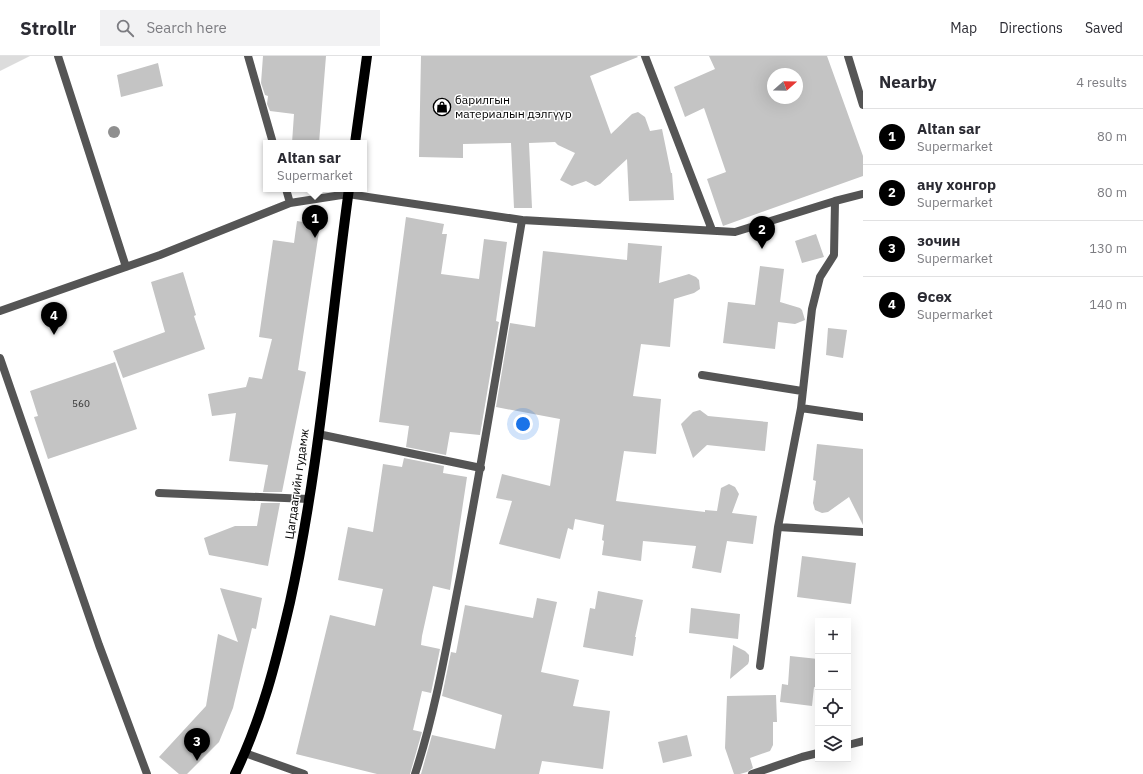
<!DOCTYPE html>
<meta charset="utf-8">
<style>
:root{--surface:#fff;--page:#f2f2f3;--text:#2b2b33;--muted:#7c7c81;--line:#e1e1e2;--accent:#000}
body{margin:0;font-family:"IBM Plex Sans",sans-serif;background:var(--page);color:var(--text)}
.controls{position:absolute;right:12px;bottom:12px;display:grid;overflow:hidden;border-radius:0px;box-shadow:0 4px 16px #0002}
.controls button{width:36px;height:36px;display:grid;place-items:center;padding:0;border:0;border-bottom:1px solid var(--line);background:var(--surface);color:var(--text);font:20px sans-serif}
.compass{position:absolute;left:767px;top:12px;width:36px;height:36px;border-radius:50%;background:var(--surface);box-shadow:0 4px 16px #0002;rotate:70deg}
.you{position:absolute;left:523px;top:368px;width:14px;height:14px;margin:-10px;border:3px solid #fff;border-radius:50%;background:#1a73e8;box-shadow:0 0 0 6px #1a73e833}
.badge{display:grid;place-items:center;width:26px;height:26px;border-radius:50%;background:var(--accent);color:#fff;font-size:13px;font-weight:700}
.pin{position:absolute;translate:-50% -33px;filter:drop-shadow(0 1px 2px #0008)}
.pin::after{content:'';position:absolute;top:21px;width:14px;height:12px;background:inherit;clip-path:polygon(0 0,100% 0,50% 100%)}
.popup{position:absolute;left:263px;top:84px;width:104px;height:52px;box-sizing:border-box;display:grid;place-content:center;border-radius:0px;background:var(--surface);filter:drop-shadow(0 1px 3px #0005);font-size:13px;white-space:nowrap;color:var(--muted)}
.popup b{font-size:15px;color:var(--text)}
.popup::after{content:'';position:absolute;left:50%;top:100%;margin-left:-8px;border:8px solid transparent;border-top-color:var(--surface)}
.list{margin:0;padding:0;list-style:none}
h2{display:flex;justify-content:space-between;align-items:center;height:52px;margin:0;padding:0 16px;font-size:17px}
h2 small{font-size:13px;font-weight:400;color:var(--muted)}
.list li{display:grid;grid-template-columns:26px 1fr auto;gap:12px;align-items:center;box-sizing:border-box;height:56px;padding:0 16px;border-top:1px solid var(--line)}
.list b{display:block;font-size:15px;white-space:nowrap}
.list p{margin:0;font-size:13px;white-space:nowrap;color:var(--muted)}
.list em{font-size:13px;font-style:normal;color:var(--muted)}
.icon{flex:none;width:22px;height:22px;fill:none;stroke:currentColor;stroke-width:2;stroke-linecap:round;stroke-linejoin:round}
.map{position:relative;flex:none;width:863px;height:718px;overflow:hidden}
header{display:flex;align-items:center;gap:24px;box-sizing:border-box;height:56px;padding:0 20px;background:var(--surface);border-bottom:1px solid var(--line)}
header strong{font-size:19px}
nav{display:flex;gap:22px;margin-inline-start:auto;font-size:14px}
.search{width:280px;height:36px;background:var(--page);display:flex;align-items:center;gap:10px;box-sizing:border-box;padding:0 14px;border-radius:0px;color:var(--muted);font-size:15px}
main{display:flex}
aside{flex:1;background:var(--surface)}
.map>svg:first-child{display:block}
</style>
<header>
<strong>Strollr</strong>
<div class="search"><svg class="icon" aria-label="search" viewBox="0 0 24 24"><circle cx="10" cy="10" r="6"/><path d="M15 15l6 6"/></svg>Search here</div>
<nav><a>Map</a><a>Directions</a><a>Saved</a></nav>
</header>
<main>
<div class="map">
<svg width="863" height="718" viewBox="0 0 863 718">
<rect width="100%" height="100%" fill="#fff"/>
<path fill="#dcdcdc" d="M0 0H30L0 15Z"/>
<path fill="#c4c4c4" fill-rule="evenodd" d="M263 0H326L319 87H292L294 58 270 55 267 48 268 40 265 39 261 27Z
M421 0H637L638 1 590 20 611 78 632 58 638 56 645 61 650 75 662 73 671 117H672L674 144 629 145 627 103 600 128 595 130 586 125 572 130 560 124 575 97 558 89 555 86 529 87 532 152H514L511 87 463 88V102L419 101Z
M709 0H827L863 100V120L723 170 707 123 726 116 704 52 685 61 674 31 715 13ZM773 18H797V42H773Z
M158 7 163 30 121 41 117 19Z
M406 161 444 168 442 178H447L441 218 479 223 484 183 507 186 496 265 499 266 480 379 450 376 446 399 406 391 409 370 379 366Z
M297 165 320 169 298 314 306 316 282 436H263L268 409 229 405 236 357 212 360 208 338 246 331 249 321 262 323 272 283 259 281 273 184 294 187Z
M816 178 824 201 802 207 795 185Z
M628 187 662 190 659 227 689 218 696 221 699 224 700 233 694 237 674 243 670 291 641 288 633 340 661 343 656 398 624 395 616 445 680 453 705 456V454L717 455 721 432 729 428 735 431 739 438 732 457 757 460 753 488 727 485 721 517 692 512 696 490 643 485 641 505 602 499 604 485 602 484 604 469 575 463 573 474 568 472 560 503 499 488 512 445 496 442 502 418 550 430 560 363 496 351 510 267 535 271 543 195 627 204Z
M760 210 784 213 780 246 800 252 802 254 805 264 795 268 778 266 775 293 723 287 728 246 755 249Z
M183 216 196 259 194 260 205 293 123 322 113 295 165 276 151 226Z
M828 272 847 274 843 302 826 299Z
M115 306 137 373 48 403 34 361 38 360 30 335Z
M700 354 708 360 768 366 765 395 707 389 693 402 681 368 693 356Z
M817 388 863 393V469L849 441 828 456 822 457 815 454 813 447 816 425 813 424Z
M404 402 444 410 443 417 467 421 450 534 433 530 422 580 421 589 440 593 431 637 422 635 413 674 422 676 410 718H377L296 698 330 559 375 570 383 533 338 524 348 471 373 476 383 408 402 411Z
M261 447H280L268 510 209 499 204 482 235 470H257Z
M802 500 856 507 851 548 797 541Z
M220 532 262 542 256 573 252 572 233 652 219 686 187 718H179L159 701 206 650 218 578 238 586Z
M598 535 643 544 635 581H636L633 600 583 591 590 552 595 553Z
M537 542 557 546 541 616 579 624 573 650 610 655 603 713 542 705 539 718H421L432 679 495 693 502 659 442 640 451 596 456 597 465 549 533 562Z
M691 552 740 558 738 583 689 577Z
M733 589 745 595 749 599V605L748 608 730 623Z
M790 600 818 603V632L814 631 812 650 780 646 782 628 788 629Z
M776 639 777 666H773V689L770 695 750 702 753 712 747 716 740 718H734L725 692 727 640Z
M687 679 692 700 663 707 658 686Z"/>
<g fill="none" stroke-linecap="round" stroke-linejoin="round">
<path stroke="#555" stroke-width="8" d="M159 437 309 443"/>
<path stroke="#555" stroke-width="8" d="M58 0 126 211
M248 0 273 87
M645 0 712 174
M848 0 863 49
M286 133 290 147
M0 255 160 199 290 147 348 138 522 164 735 176 835 145 863 138
M0 302 99 589 147 718
M702 319 802 335
M801 352 863 361
M318 378 481 412
M778 471 863 476
M760 610 778 471 801 352 812 253 820 221 834 199 835 145
M848 689 863 685
M245 697 304 718
M415 718C436 654 447 587 460 521 483 402 502 283 522 164
M752 718 802 701 818 697"/>
<path stroke="#000" stroke-width="10" d="M355 87 367 0
M235 718C262 662 276 606 290 546 320 410 330 270 349 133"/>
</g>
<circle fill="#8f8f8f" cx="114" cy="76" r="6"/>
<defs>
<symbol id="shop-ring" viewBox="-11 -11 22 22"><circle r="9.5" fill="#fff" stroke="#000" stroke-width="1.5"/><path d="M-5-2.5h2.3a2.7 3.5 0 0 1 5.4 0H5L5.5 6h-11ZM-1.5-2.5h3a1.5 2.3 0 0 0-3 0Z" fill="#000"/></symbol>
</defs>
<g fill-rule="evenodd">
<use href="#shop-ring" x="432" y="41" width="20" height="20"/>
</g>
<g text-anchor="middle" stroke-width="3" stroke-linejoin="round" paint-order="stroke">
<g font-size="10" fill="#313131">
<text x="81" y="351">560</text>
</g>
<g font-size="12" fill="#000" stroke="#fff" text-anchor="start">
<text x="455" y="48">барилгын<tspan x="455" dy="14">материалын дэлгүүр</tspan></text>
</g>
<g font-size="12" fill="#000" stroke="#fff">
<text transform="translate(297 428) rotate(-82)" y="4">Цагдаагийн гудамж</text>
</g>
</g>
</svg>
<div class="controls">
<button>+</button>
<button>−</button>
<button><svg class="icon" aria-label="locate" viewBox="0 0 24 24"><circle cx="12" cy="12" r="6"/><path d="M12 2v4M12 18v4M2 12h4M18 12h4"/></svg></button>
<button><svg class="icon" aria-label="layers" viewBox="0 0 24 24"><path d="M12 4l9 5-9 5-9-5zM3 14l9 5 9-5"/></svg></button>
</div>
<svg class="compass" viewBox="-18 -18 36 36"><path d="M0-13l5 13h-10z" fill="#e53935"/><path d="M0 13l5-13h-10z" fill="#7c7c81"/></svg>
<div class="you"></div>
<div class="pin badge" style="left:315px;top:182px">1</div>
<div class="popup"><b>Altan sar</b>Supermarket</div>
<div class="pin badge" style="left:762px;top:193px">2</div>
<div class="pin badge" style="left:197px;top:705px">3</div>
<div class="pin badge" style="left:54px;top:279px">4</div>
</div>
<aside>
<h2>Nearby<small>4 results</small></h2>
<ul class="list">
<li><span class="badge">1</span><div><b>Altan sar</b><p>Supermarket</p></div><em>80 m</em></li>
<li><span class="badge">2</span><div><b>ану хонгор</b><p>Supermarket</p></div><em>80 m</em></li>
<li><span class="badge">3</span><div><b>зочин</b><p>Supermarket</p></div><em>130 m</em></li>
<li><span class="badge">4</span><div><b>Өсөх</b><p>Supermarket</p></div><em>140 m</em></li>
</ul>
</aside>
</main>
